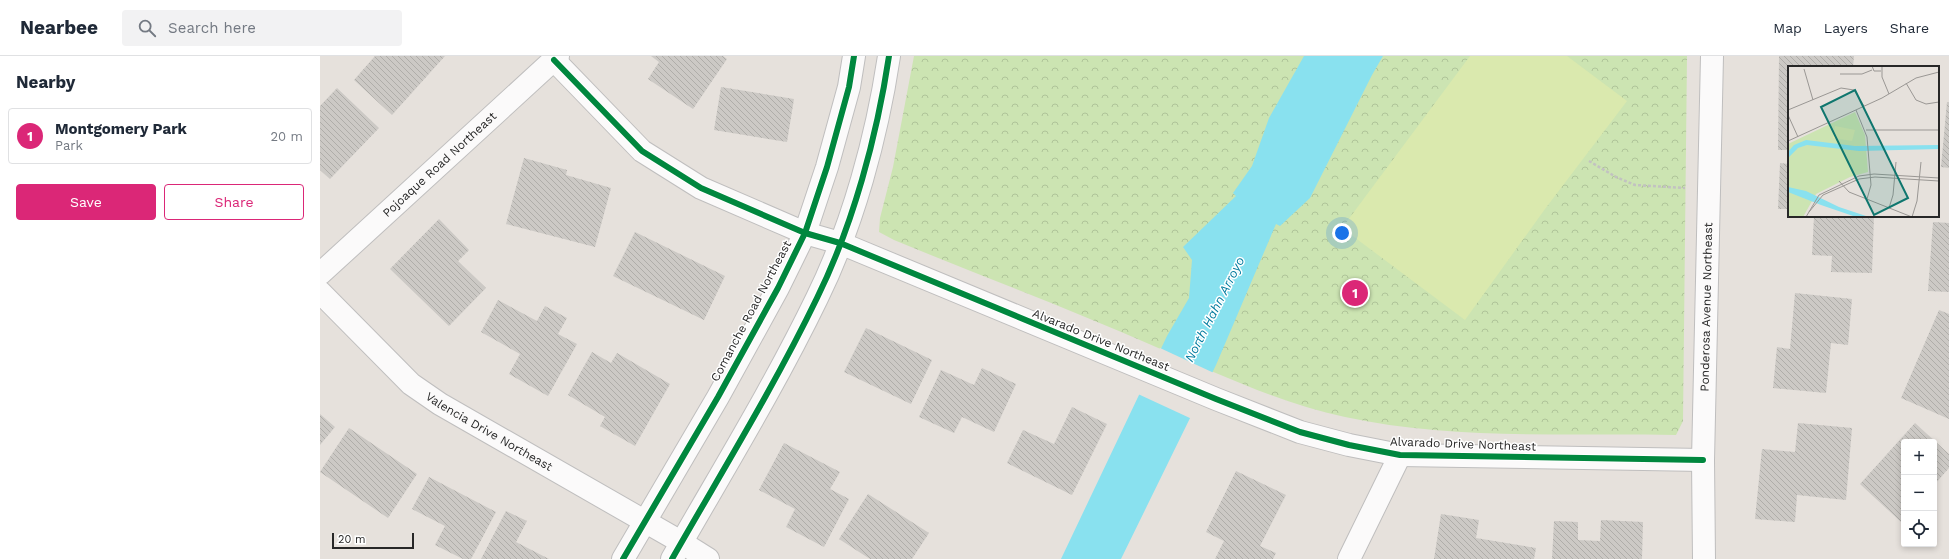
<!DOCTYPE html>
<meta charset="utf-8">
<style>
:root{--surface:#fff;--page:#f2f2f3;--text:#1f2937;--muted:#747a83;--line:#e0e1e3;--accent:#db2777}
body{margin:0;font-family:"Work Sans",sans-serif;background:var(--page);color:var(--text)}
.controls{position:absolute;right:12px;bottom:12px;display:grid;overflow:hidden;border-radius:4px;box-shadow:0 2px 6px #0003}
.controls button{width:36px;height:36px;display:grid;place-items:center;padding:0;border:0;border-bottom:1px solid var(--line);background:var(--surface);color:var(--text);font:20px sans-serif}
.scale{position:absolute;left:12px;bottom:10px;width:82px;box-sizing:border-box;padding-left:4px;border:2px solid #272727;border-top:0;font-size:11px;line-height:14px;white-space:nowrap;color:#272727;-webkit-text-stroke:3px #fff;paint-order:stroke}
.you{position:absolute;left:1022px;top:177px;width:14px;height:14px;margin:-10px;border:3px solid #fff;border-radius:50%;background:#1a73e8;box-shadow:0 0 0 6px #1a73e833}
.badge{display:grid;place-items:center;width:26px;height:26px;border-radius:50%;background:var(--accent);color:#fff;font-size:13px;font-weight:700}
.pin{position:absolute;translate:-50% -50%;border:2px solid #fff;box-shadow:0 1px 4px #0006}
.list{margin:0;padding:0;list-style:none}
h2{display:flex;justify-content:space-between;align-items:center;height:52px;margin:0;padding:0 16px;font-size:17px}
h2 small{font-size:13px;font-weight:400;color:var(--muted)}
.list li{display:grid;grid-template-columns:26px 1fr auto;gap:12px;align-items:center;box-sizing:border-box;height:56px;margin:0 8px 8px;padding:0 8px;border:1px solid var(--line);border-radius:4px}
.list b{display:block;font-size:15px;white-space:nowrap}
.list p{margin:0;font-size:13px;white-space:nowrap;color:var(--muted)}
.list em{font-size:13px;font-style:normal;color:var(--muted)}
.actions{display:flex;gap:8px;padding:12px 16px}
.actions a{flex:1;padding:9px 0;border:1px solid var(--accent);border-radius:4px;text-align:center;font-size:14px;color:var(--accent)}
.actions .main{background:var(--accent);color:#fff}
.icon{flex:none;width:22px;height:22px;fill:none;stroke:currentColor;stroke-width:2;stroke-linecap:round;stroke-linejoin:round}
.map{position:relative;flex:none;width:1629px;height:503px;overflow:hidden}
header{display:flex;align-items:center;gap:24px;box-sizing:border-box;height:56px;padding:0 20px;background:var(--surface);border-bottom:1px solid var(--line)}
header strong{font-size:19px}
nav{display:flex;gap:22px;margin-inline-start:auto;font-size:14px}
.search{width:280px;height:36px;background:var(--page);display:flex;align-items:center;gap:10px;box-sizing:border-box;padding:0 14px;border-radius:4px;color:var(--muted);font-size:15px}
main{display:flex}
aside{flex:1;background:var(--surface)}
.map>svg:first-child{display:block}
</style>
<header>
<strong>Nearbee</strong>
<div class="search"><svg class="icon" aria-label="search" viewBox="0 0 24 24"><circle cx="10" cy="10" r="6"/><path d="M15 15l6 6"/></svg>Search here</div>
<nav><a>Map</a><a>Layers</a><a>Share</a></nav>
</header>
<main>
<aside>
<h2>Nearby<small></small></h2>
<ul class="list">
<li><span class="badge">1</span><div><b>Montgomery Park</b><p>Park</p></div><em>20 m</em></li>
</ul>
<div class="actions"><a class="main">Save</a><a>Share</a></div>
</aside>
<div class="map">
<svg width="1629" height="503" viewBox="0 0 1629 503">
<defs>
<pattern id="park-crowns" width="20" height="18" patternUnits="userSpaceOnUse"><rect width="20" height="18" fill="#cce4b2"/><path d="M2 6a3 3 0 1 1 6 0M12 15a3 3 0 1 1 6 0" fill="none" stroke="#afc499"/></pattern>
<pattern id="building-back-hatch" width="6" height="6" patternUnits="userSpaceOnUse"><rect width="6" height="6" fill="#ccc9c5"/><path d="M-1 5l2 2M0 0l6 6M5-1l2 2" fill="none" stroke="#afada9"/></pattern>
</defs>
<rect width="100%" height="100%" fill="#e6e1dc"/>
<path fill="url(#park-crowns)" d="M594 0H1367L1363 365 1356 379C1247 377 1131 384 1025 361 959 347 897 317 836 291 750 253 661 220 574 184L559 176 560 162 573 111Z"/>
<path fill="#dae9ae" d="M1150 0H1247L1307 45 1225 153 1145 264 1022 172Z"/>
<path fill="#89e1ef" d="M984 0H1063L1052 19 990 142 960 170 956 168 896 309 801 503H741L847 280 869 242 872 204 863 191 916 140 913 137 932 110 949 62Z"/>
<path fill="#e6e1dc" d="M840 292 894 317 872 363 818 338Z"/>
<path fill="url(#building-back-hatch)" d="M55 0H125L72 59 34 24Z
M331 0H403L407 3 373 53 328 23 339 6Z
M1459 0H1534L1533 11H1469V94H1458Z
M401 31 474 43 467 86 394 74Z
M17 32 59 72 10 123 0 114V50Z
M1627 46H1629V112L1621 111Z
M204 102 247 114 246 119 291 132 275 191 186 168Z
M1460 107 1469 108V153H1458Z
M1494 160H1554L1552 217 1511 216 1512 200 1492 199Z
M119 163 149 194 138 205 166 232 129 270 70 213Z
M1613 166 1629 167V236L1608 235Z
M315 176 405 220 384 264 293 220Z
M1475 237 1532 243 1528 289 1511 287 1506 337 1453 332 1457 291 1470 293Z
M178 244 217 265 225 250 247 262 238 278 257 288 228 340 189 318 200 298 161 276Z
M1619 254 1629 258V363L1581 342Z
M546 272 612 304 591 348 524 316Z
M272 296 291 307 297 297 350 328 315 390 280 370 285 361 248 339Z
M662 312 696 328 674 376 642 361 634 377 599 361 621 314 654 329Z
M752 351 787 368 752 439 687 407 703 374 734 388Z
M0 358 15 371 0 389Z
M1478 367 1532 372 1526 444 1477 439 1475 466 1435 463 1442 393 1475 396Z
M1595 367 1629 398V412L1614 429V386H1584V462L1581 466 1540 428Z
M29 372 97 418 68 462 0 416Z
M464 387 520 416 510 433 529 443 504 491 466 471 475 453 439 434Z
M916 415 966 439 940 490 956 497 953 503H895L904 485 886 476Z
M109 421 176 456 151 503H143L115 489 125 470 92 453Z
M548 438 609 477 592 503H550L519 483Z
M186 455 207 465 196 486 229 503H161Z
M1121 458 1159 464 1156 482 1216 492 1214 503H1114Z
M1281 464 1323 466 1322 503H1232L1234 465 1258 466V484L1280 485Z"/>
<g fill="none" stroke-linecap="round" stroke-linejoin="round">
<defs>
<g id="minor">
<path d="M234 4 322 95 381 132 485 177 520 187 896 343 980 376 1029 389 1080 399 1383 404"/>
<path id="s1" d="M0 218 238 0"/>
<path id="s2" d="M0 236 91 328 120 348 361 486 388 503"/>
<path d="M303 503 398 341 458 232 485 177 507 111 529 31 534 0"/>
<path d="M352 503C401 417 454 331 497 242 533 169 557 80 569 0"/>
<path d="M1029 503 1080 399"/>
<path id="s3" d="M1384 503 1383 404 1392 0"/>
</g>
</defs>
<use href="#minor" stroke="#bfbebe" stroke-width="24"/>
<path stroke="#c2c2c1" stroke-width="2.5" stroke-dasharray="3 2" stroke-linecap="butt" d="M1269 105 1296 121 1315 129 1365 132"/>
<use href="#minor" stroke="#fbfafa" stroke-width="22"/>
<defs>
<path id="cycleway" d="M234 4 322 95 381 132 485 177 520 187 896 343 980 376 1029 389 1080 399 1383 404
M303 503 398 341 458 232 485 177 507 111 529 31 534 0
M352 503C401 417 454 331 497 242 533 169 557 80 569 0"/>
</defs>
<use href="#cycleway" stroke="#fff" stroke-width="8"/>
<use href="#cycleway" stroke="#00873e" stroke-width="6"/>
</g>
<g text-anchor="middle" stroke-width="3" stroke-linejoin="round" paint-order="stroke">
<g font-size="12" fill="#272727" stroke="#fff">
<text dy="4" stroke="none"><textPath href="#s1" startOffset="162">Pojoaque Road Northeast</textPath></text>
<text dy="4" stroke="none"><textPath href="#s3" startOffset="252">Ponderosa Avenue Northeast</textPath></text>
<text transform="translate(431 255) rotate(-62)" y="4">Comanche Road Northeast</text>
<text transform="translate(781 284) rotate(22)" y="4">Alvarado Drive Northeast</text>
<text dy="4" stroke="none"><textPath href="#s2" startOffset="221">Valencia Drive Northeast</textPath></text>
<text transform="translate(1143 388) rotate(2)" y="4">Alvarado Drive Northeast</text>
</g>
<g font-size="13" font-style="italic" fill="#037c9f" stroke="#fff">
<text transform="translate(894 253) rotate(-63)" y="5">North Hahn Arroyo</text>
</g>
</g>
<g transform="translate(1468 10)">
<rect width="151" height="151" fill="#e6e1dc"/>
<path d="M67 46 77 69 80 106 62 111 28 128 15 151H0V78Z" fill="#cce4b2"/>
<path d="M47 60 67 64 64 75 45 72Z" fill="#dae9ae"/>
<path d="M18 74 67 80 151 79V83L71 85 19 79 10 82 0 92V86L6 79ZM0 121 18 125 51 141 81 151H68L33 139 0 126Z" fill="#89e1ef"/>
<path fill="none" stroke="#9a9794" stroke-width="1" d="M84 0 86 5H93M94 0V11L101 28M16 3 25 34M52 8H74L84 4M118 17 128 34 138 38 151 36M0 44 53 22 66 24 76 40M68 44 79 71 83 119 79 133M0 49 10 71M78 64H151M0 75 94 32 128 12 151 6M51 115 61 126 124 151M101 142 105 129 108 96M21 146 35 129 71 113 87 111 151 115M18 151 31 129 71 110 86 108 151 112M124 151 129 135 133 96"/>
<path fill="#0f766e" fill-opacity="0.15" stroke="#0f766e" stroke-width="2" d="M67 24 120 132 86 149 33 41Z"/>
<rect width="151" height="151" fill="none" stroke="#272727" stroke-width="2"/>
</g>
</svg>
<div class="controls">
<button>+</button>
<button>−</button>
<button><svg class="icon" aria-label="locate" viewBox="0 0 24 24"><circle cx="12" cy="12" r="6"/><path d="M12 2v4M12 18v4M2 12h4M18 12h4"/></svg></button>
</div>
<div class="scale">20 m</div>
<div class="you"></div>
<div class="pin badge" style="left:1035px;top:237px">1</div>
</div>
</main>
